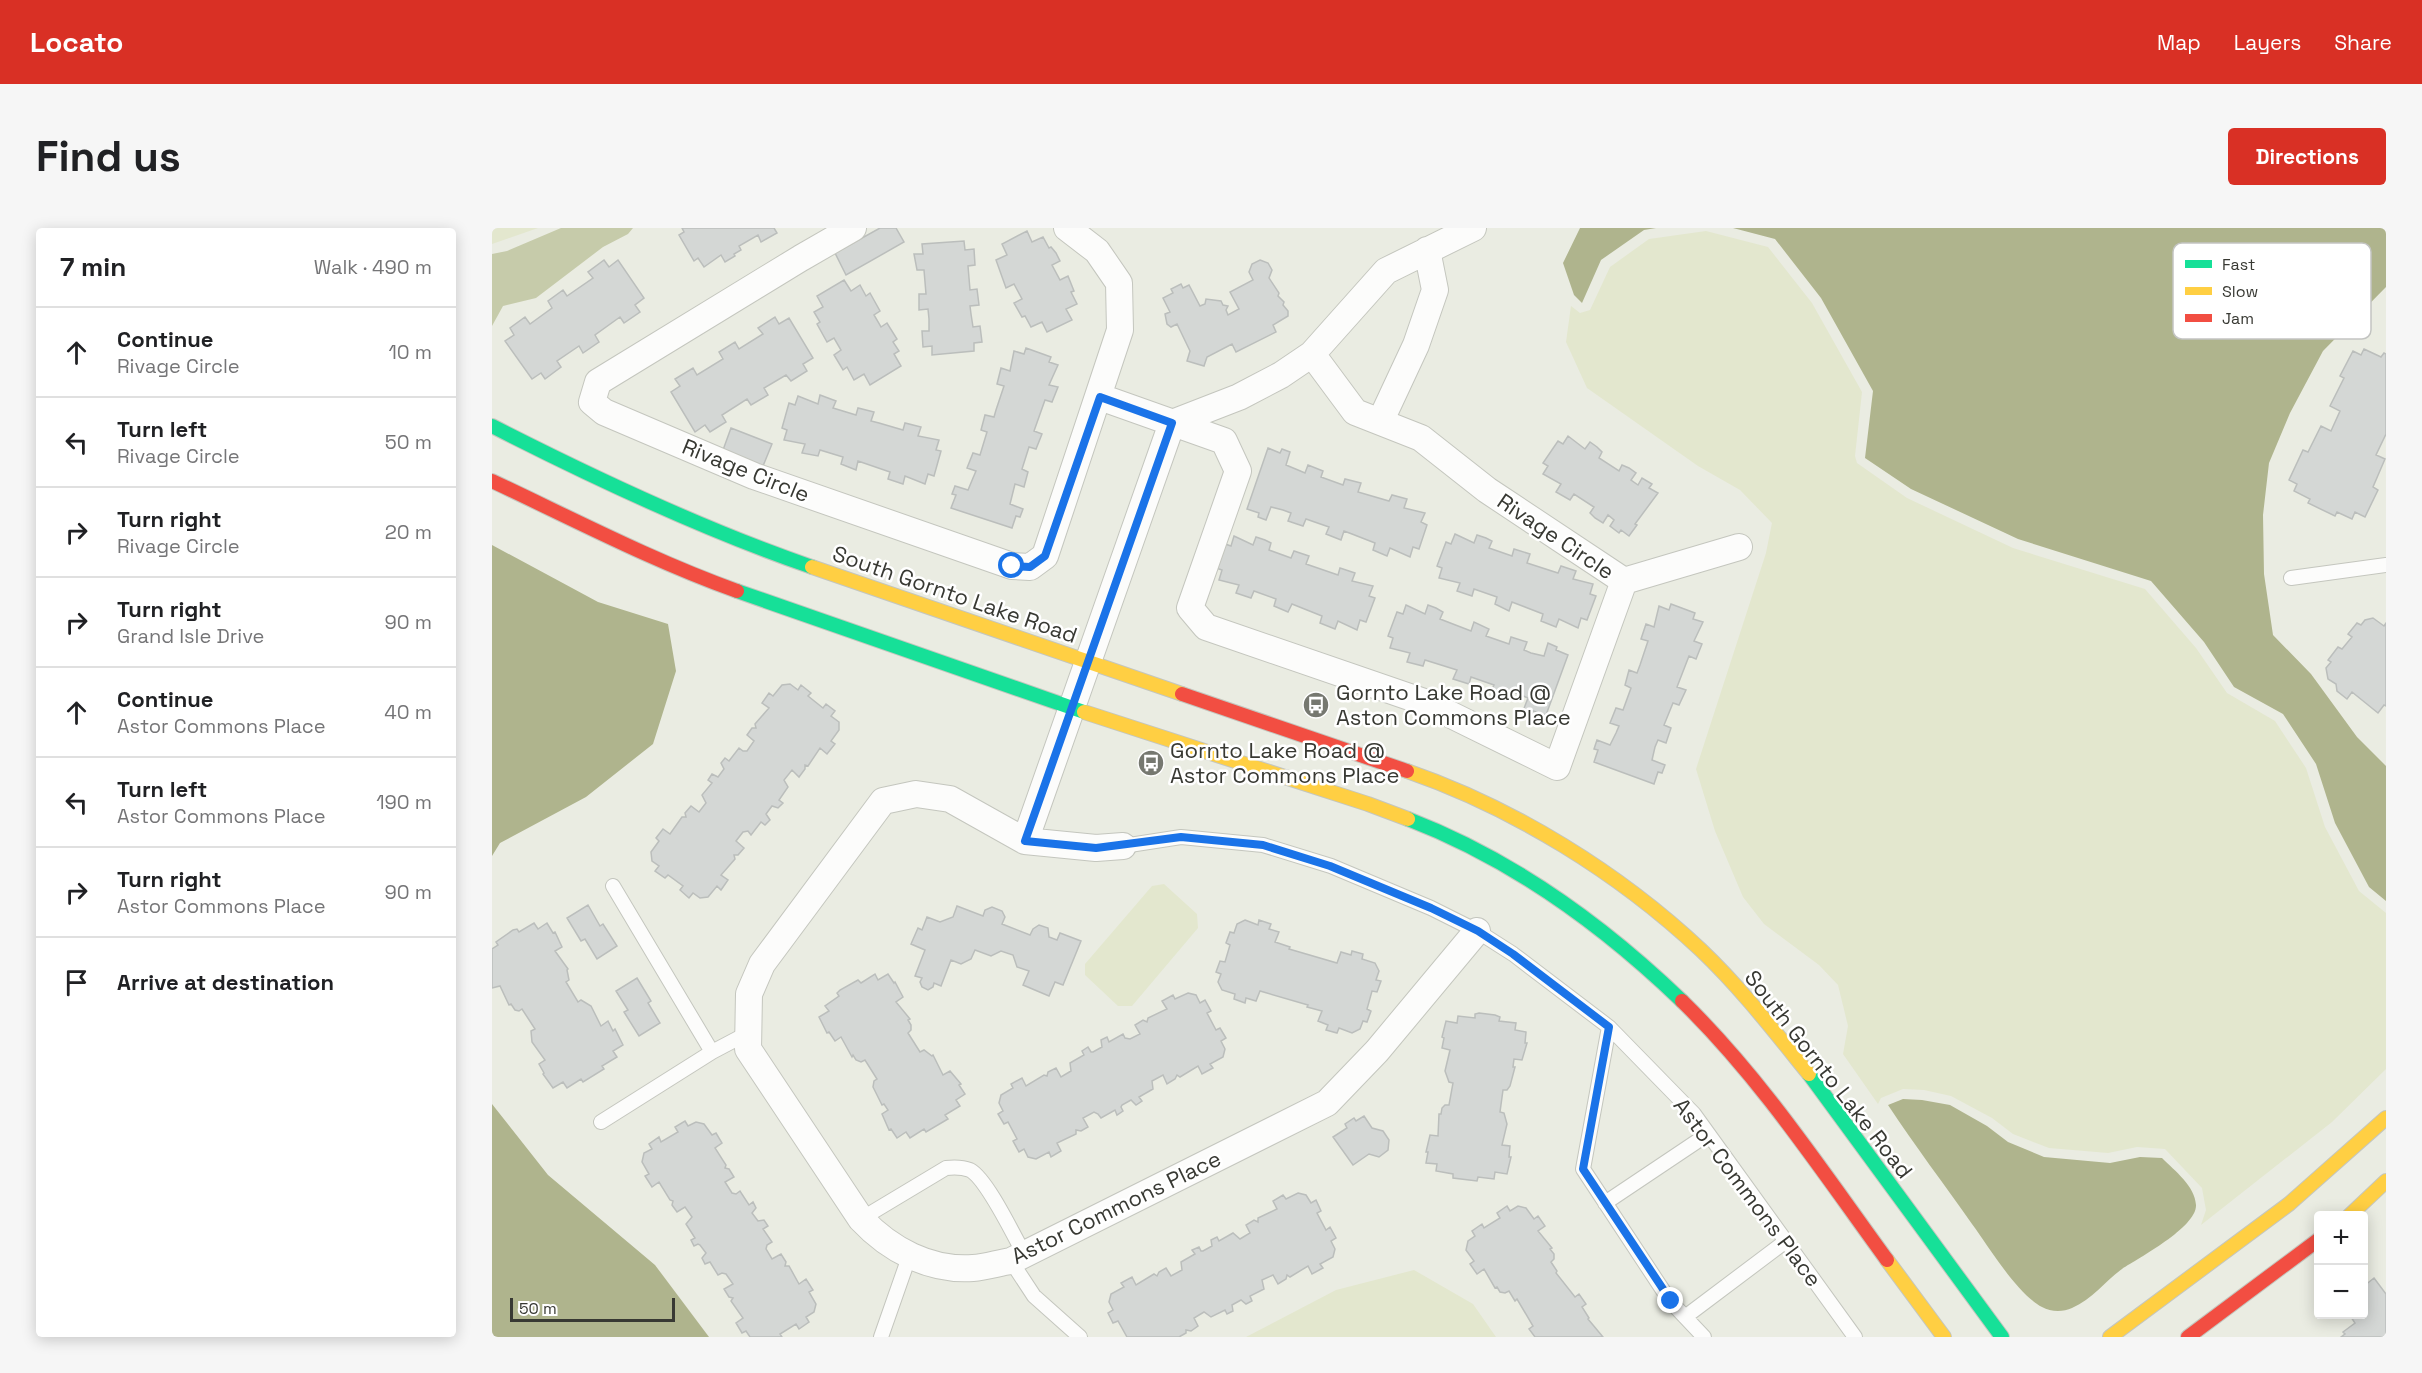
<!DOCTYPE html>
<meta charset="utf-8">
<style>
:root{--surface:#fff;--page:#f6f6f6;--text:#202124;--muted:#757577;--line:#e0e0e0;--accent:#d93025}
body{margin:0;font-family:"Space Grotesk",sans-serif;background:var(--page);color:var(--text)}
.controls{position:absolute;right:18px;bottom:18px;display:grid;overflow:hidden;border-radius:6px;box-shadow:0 3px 15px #0003}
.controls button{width:54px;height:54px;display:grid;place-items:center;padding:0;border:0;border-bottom:2px solid var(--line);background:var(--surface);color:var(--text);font:30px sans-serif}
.scale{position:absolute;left:18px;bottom:15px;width:165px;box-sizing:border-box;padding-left:6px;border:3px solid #383933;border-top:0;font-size:16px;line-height:21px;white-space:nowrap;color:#383933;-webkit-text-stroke:4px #fff;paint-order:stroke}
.stop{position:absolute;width:18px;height:18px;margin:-14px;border:4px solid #1a73e8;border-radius:50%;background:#fff}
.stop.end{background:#1a73e8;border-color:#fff;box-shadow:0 2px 6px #0008}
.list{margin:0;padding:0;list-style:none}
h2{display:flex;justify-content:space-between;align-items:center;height:78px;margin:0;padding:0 24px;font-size:26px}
h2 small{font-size:20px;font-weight:400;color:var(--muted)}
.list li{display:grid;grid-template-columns:39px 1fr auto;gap:18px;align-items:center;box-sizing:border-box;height:90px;padding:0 24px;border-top:2px solid var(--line)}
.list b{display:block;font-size:22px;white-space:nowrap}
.list p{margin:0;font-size:20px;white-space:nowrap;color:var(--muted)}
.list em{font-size:20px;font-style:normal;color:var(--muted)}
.icon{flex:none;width:33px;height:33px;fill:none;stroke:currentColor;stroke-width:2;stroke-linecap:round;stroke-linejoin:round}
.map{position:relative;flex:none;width:1894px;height:1109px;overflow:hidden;border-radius:6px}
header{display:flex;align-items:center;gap:36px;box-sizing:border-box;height:84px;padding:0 30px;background:var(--accent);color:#fff}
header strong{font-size:28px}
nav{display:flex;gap:33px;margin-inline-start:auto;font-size:21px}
.intro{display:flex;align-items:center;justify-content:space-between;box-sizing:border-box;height:144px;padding:0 36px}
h1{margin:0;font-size:42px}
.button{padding:15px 27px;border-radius:6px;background:var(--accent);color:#fff;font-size:21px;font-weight:700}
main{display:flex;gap:36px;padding:0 36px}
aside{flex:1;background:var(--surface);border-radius:6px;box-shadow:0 3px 15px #0003}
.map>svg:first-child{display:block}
</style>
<header>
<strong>Locato</strong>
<nav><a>Map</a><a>Layers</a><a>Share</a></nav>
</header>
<div class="intro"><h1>Find us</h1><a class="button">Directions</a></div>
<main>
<aside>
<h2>7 min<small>Walk · 490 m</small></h2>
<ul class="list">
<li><svg class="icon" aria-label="ahead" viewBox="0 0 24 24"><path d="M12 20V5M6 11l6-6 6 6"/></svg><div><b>Continue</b><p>Rivage Circle</p></div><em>10 m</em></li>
<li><svg class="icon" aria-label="left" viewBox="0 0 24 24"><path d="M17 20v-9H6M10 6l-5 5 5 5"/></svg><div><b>Turn left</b><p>Rivage Circle</p></div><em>50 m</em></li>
<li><svg class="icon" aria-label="right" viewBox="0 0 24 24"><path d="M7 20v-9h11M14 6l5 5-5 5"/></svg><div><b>Turn right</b><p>Rivage Circle</p></div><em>20 m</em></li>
<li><svg class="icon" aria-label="right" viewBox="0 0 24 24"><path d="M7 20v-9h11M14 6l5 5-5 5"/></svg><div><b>Turn right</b><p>Grand Isle Drive</p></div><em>90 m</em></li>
<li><svg class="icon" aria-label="ahead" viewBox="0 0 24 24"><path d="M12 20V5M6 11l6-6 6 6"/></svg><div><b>Continue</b><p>Astor Commons Place</p></div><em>40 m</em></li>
<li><svg class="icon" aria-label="left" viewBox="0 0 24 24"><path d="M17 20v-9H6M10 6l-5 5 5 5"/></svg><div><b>Turn left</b><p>Astor Commons Place</p></div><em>190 m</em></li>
<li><svg class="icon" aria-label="right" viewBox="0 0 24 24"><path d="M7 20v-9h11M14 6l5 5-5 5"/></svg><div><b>Turn right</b><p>Astor Commons Place</p></div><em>90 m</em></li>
<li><svg class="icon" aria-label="arrive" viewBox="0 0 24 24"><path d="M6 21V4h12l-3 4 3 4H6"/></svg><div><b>Arrive at destination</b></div></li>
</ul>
</aside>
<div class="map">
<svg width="1894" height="1109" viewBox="0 0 1894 1109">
<rect width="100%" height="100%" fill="#eaece2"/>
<path fill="#e3e7ce" d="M0 0H46L0 16Z
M1214 3 1276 19 1320 75 1370 164 1363 228 1365 235 1415 270 1521 320 1653 361 1704 420 1735 465 1783 493 1814 540 1833 599 1867 663 1894 685V841L1840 894 1709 997 1714 982 1710 960 1673 921 1645 919 1616 925 1557 920 1521 906 1500 890 1459 868 1432 862 1411 861 1389 870 1386 876 1351 826 1356 798 1346 757 1327 737 1272 696 1251 669 1223 603 1204 541 1274 325 1280 295 1248 262 1206 238 1095 160 1074 114 1079 78 1088 85 1098 82 1118 39 1157 11Z
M672 656 705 686 706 700 640 778H626L593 747V736L660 658Z
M922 1042 981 1076 1004 1109H754L844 1062Z"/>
<path fill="#c6cbaa" d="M69 0H141L136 6 111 19 44 70 11 78 0 98V26L15 23Z"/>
<path fill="#afb48d" d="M1088 0H1164L1152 2 1109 32 1090 75 1082 67 1071 35Z
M1241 0H1894V59L1831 123 1798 185 1777 235 1771 287 1772 346 1781 407 1819 446 1865 509 1894 538V673L1877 659 1843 595 1824 536 1791 486 1742 459 1712 414 1659 353 1526 311 1419 261 1373 230 1381 163 1329 70 1283 11Z
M0 317 106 374 176 396 184 443 161 516 94 569 8 615 0 628Z
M1411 871 1430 872 1458 877 1495 898 1516 914 1552 929 1618 935 1648 929 1670 930C1683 943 1703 958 1704 977 1705 999 1647 1030 1630 1041 1613 1053 1601 1071 1580 1080 1571 1084 1559 1084 1550 1079 1525 1066 1497 1019 1480 996 1452 956 1423 918 1396 877Z
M0 876 56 947 163 1037 217 1109H0Z"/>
<path fill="#d4d7d5" stroke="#bbbebc" stroke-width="1.5" d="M190 0H282L285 5 269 14 266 7 247 18 249 22 242 26 243 28 233 34 229 27 212 39 206 30 202 33 187 7 192 4Z
M388 0H404L412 14 354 47 343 25Z
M535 3 540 14 551 9 557 20 559 19 564 25 568 33 560 37 568 52 576 48 582 63 579 64 585 76 574 81 580 92 555 104 550 94 539 99 533 88 530 89 522 75 530 71 522 56 514 60 504 32 515 27 510 16Z
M472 13 473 22 482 21 483 37 476 38 478 62 485 61 487 77 478 78 479 86 481 99 488 98 490 114 482 115V123L440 127V118L431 119 430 103H437V91L436 81 427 82V66H434L432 42H425L422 26H431L430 16Z
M112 32 117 39 126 32 152 70 143 77 148 84 132 95 128 89 103 107 107 114 91 125 87 118 65 133 69 139 53 151 49 145 40 151 13 113 22 107 18 100 33 89 38 96 60 80 56 73 71 62 75 68 101 50 96 44Z
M768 32 776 35 780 42 777 50 787 65 786 68 792 74 791 77 796 83V88L781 97 784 104 744 124 740 116 715 129 712 138 695 133 698 123 685 96 679 99 675 96 673 86 678 84 671 70 681 65 679 61 689 56 691 60 697 57 708 78 713 76 714 71 729 73 731 77 736 78 734 82 736 87 747 81 738 64 761 52 757 44 760 36Z
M352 52 359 63 368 57 374 68 378 65 388 83 382 87 389 99 395 95 405 111 401 114 407 123 402 126 409 138 378 157 372 146 362 152 355 139 351 142 342 127 349 122 342 110 335 114 325 96 328 94 322 84 331 79 325 68Z
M283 89 287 96 297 90 321 130 311 136 315 143 299 153 294 147 272 160 276 167 259 177 255 171 230 187 234 194 218 204 213 197 203 204 179 164 188 158 183 151 201 140 205 147 231 131 227 124 243 114 247 121 271 106 266 100Z
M534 120 559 129 557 134 566 137 557 157 566 159 560 174 553 172 542 203 550 206 544 221 537 219 530 241 536 244 532 259 523 256 518 276 531 281 528 289 524 288 520 300 459 280 464 267 460 266 463 258 476 262 481 250 484 243 475 240 481 225 488 227 495 204 489 202 493 187 502 189 504 182 512 158 505 156 509 140 518 143 522 123 532 126Z
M1872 121 1889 129 1892 125 1894 126V206L1884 227 1893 231 1881 259 1886 262 1873 289 1863 284 1860 291 1845 284 1843 288 1816 275 1818 271 1802 263 1805 256 1797 252 1811 222 1816 224 1829 198 1839 203 1848 183 1838 178 1852 150 1848 148 1861 123 1869 127Z
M328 167 344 173 341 180 364 187 366 180 382 184 379 193 387 195 411 202 413 195 429 199 426 208 447 212 444 222 449 223 442 248 436 246 433 256 413 248 411 256 396 251 398 244 366 233 364 242 349 236 351 229 328 222 326 228 310 225 313 216 292 212 295 202 290 200 297 175 303 177 306 168 326 176Z
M239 200 280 216 271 238 231 222Z
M1076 208 1093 221 1098 214 1105 219 1110 224 1107 230 1127 243 1130 237 1137 240 1144 245 1139 252 1146 257 1150 250 1160 256 1157 260 1166 265 1143 296 1145 297 1137 308 1129 302 1127 305 1118 298 1122 292 1116 287 1111 295 1103 290 1098 285 1102 279 1082 266 1078 272 1064 264 1069 256 1051 246 1056 238 1051 235 1066 213 1071 216Z
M776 220 788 225 790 221 798 224 794 237 806 242 813 245 816 237 831 243 829 249 851 257 853 251 869 255 866 264 897 273 900 267 915 271 912 280 933 285 929 294 935 297 927 321 921 319 918 329 898 320 895 328 881 322 883 315 860 306 852 303 849 312 834 306 837 299 814 291 811 298 796 293 799 285 791 282 779 279 774 292 766 289 767 285 755 281Z
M963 306 982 315 985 307 994 310 1000 313 997 320 1020 328 1022 321 1038 326 1035 335 1066 345 1069 338 1084 343 1081 351 1101 356 1098 366 1104 368 1095 392 1089 390 1086 400 1067 391 1064 399 1049 393 1051 386 1020 374 1017 383 1003 376 1005 369 982 361 980 368 965 363 968 355 947 350 950 340 945 338 954 314 959 316Z
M742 308 761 317 764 309 773 312 779 315 777 322 799 330 802 323 817 328 814 336 846 347 848 340 863 345 860 353 881 358 877 368 883 370 874 394 868 392 865 402 846 393 843 401 828 395 830 388 800 376 796 384 782 378 784 371 762 363 759 370 744 365 747 357 727 352 730 342 724 340 733 316 739 318Z
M1179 376 1203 385 1201 391 1211 394 1202 413 1210 416 1204 431 1197 428 1185 459 1194 462 1187 477 1181 475 1172 497 1179 500 1174 515 1166 512 1163 519 1160 532 1173 537 1170 545 1166 544 1162 556 1102 534 1106 522 1102 521 1105 512 1118 517 1124 505 1127 498 1118 495 1124 480 1131 482 1139 460 1133 457 1137 442 1145 445 1148 437 1156 413 1149 411 1154 396 1162 399 1167 378 1177 382Z
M914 377 933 386 936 377 944 380 951 384 948 391 979 403 982 394 997 401 994 408 1017 416 1019 409 1035 414 1032 422 1039 425 1052 428 1056 415 1065 419 1064 422 1076 427 1054 487 1041 483 1040 486 1031 483 1036 470 1017 462 1014 470 999 464 1002 457 979 449 977 456 961 451 965 442 933 432 931 438 915 434 918 425 898 420 901 410 896 408 905 384 911 386Z
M1881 390 1892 398 1894 395V478L1892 477 1886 485 1860 464 1855 471 1845 463 1844 456 1836 451 1834 440 1839 434 1836 432 1846 419 1850 421 1860 409 1856 406 1865 395 1869 397 1873 392Z
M298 456 306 462 309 457 319 465 316 468 331 480 334 476 343 483 339 488 347 494V502L339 513 343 516 335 526 328 520 316 538 313 537V541L307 549 300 542 292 552 296 559 287 572 291 575 286 580 280 578 274 586 278 592 273 597 269 594 259 607 256 603 251 604 244 613 252 620 246 627H242L243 631 229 647 236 652 229 662 225 658 216 669 208 670 201 665 197 670 188 662 191 658 176 647 173 650 163 643 167 638 160 633 159 624 167 613 164 610 171 601 178 606 190 589H194L193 585 199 578 207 584 214 575 210 567 220 555 216 552 220 546 226 549 232 541 229 535 233 530 237 533 247 520 251 523H255L262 513 255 507 260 500H264L263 496 277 480 270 475 277 465 281 468 290 457Z
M96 677 108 698 111 696 125 718 105 731 93 711 89 713 75 690Z
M465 678 491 688 493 682 500 679 510 683 513 689 510 696 538 707 541 701 547 697 556 700 557 709 565 712 568 705 589 713 571 757 563 754 557 768 531 757 537 743 525 739 521 727 509 723 499 728 483 722 479 731 469 736 459 732 449 758 442 755 441 759 436 762 430 759 428 754 430 750 423 748 433 722 419 716 426 700 430 702 435 689 448 694 461 689Z
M753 692 766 697 767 692 779 696 777 701 787 704 783 714 798 719 797 721 845 735 849 724 859 727 860 723 871 726 870 731 883 735 887 743 884 752 889 753 885 764 880 763 875 781 879 783 875 794 871 793 868 801 860 805 847 800 845 805 834 802 836 797 826 793 830 783 815 779 816 777 768 763 764 773 754 770 753 775 742 771 743 766 730 762 726 754 729 746 724 744 728 733 733 734 738 717 734 715 738 704 742 705 745 696Z
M42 695 46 701 55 695 61 705 63 704 70 719 63 723 76 741 75 742 77 752 74 754 86 774 89 772 99 778 109 798 116 793 121 803 123 801 131 817 121 823 125 829 110 838 112 841 91 854 89 851 75 860 71 854 61 860 51 846 52 845 47 836 53 832 40 814 39 803 43 801 30 781 27 783 23 782 19 776 17 777 8 758 0 760V721L6 717 4 714 21 702 25 701 27 704Z
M383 746 386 752 396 746 402 755 403 754 411 769 404 774 418 791 416 792 419 797V802L416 805 428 824 432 822 440 828 441 827 451 847 458 843 469 856 467 857 473 866 464 872 468 878 453 887 456 891 434 904 432 901 418 910 414 904 405 910 399 901 397 902 390 886 396 882 392 876 390 877 381 859 382 853 385 851 373 832 369 834 364 832 361 827 360 829 349 809 343 813 337 804 335 805 327 789 337 783 333 778 347 768 345 765 348 762 366 752 369 755Z
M145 750 159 773 156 775 168 795 147 808 132 784 136 782 124 763Z
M696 765 704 767 708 775 713 772 719 783 715 785 724 802 728 800 734 810 729 813 733 821 731 829 718 836 721 840 710 846 706 838 688 849 685 847 683 851 675 856 671 847 660 853 661 861 647 869 650 873 644 877 639 872 630 877 629 879 631 883 625 887 623 882 609 890 606 886 602 884 591 890 596 899 589 903 584 902V906L565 915 569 923 559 929 557 924 544 931 536 929 532 921 527 924 521 913 525 911 516 894 512 896 506 886 511 883 507 875 509 867 521 860 519 856 530 850 534 858 552 847 555 848 556 844 564 840 569 849 579 843 578 835 592 827 590 823 596 819 599 824H601L610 819 609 812 615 809 617 814 631 806 633 810 638 811 648 806 643 797 651 792 655 794 656 790 675 781 670 773 681 767 683 771Z
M987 785 1003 787 1008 789 1007 793 1024 795 1023 802 1034 804 1033 815H1035L1030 832 1022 831 1021 839H1023L1018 858 1015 862H1011L1008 884 1012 885 1015 896 1010 917 1018 918 1017 929H1019L1015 946 1003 944 1002 951 986 949 985 953 961 950V946L944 943 945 936 934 935 936 924H934L938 907 946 908 947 886H949L950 880 953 877H957L961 855 957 854 953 843 958 822 950 820 952 810 950 809 954 793 965 795 966 788 983 790V786Z
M872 888 880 900 891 903 897 912 896 922 887 929 877 926 861 937 841 909 855 900 853 896 862 890 864 893Z
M193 893 196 898 204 894 212 896 220 907 224 905 230 915 223 920 234 937 233 940 237 941 242 949 233 954 240 965 244 966 248 963 257 977 261 974 264 980 260 985 266 993 272 992 276 998 271 1001 280 1014 275 1017 274 1021 280 1031 289 1026 294 1034 293 1038H297L307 1056 314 1051 321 1062 317 1064 324 1076 322 1084 314 1089 317 1094 307 1101 304 1096 288 1106 290 1109H258L254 1103 250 1105 244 1095 251 1090 239 1073 241 1070 237 1069 232 1061 241 1056 234 1046 230 1045 226 1047 218 1034 213 1036 210 1030 214 1025 208 1017 206 1016 202 1018 199 1012 203 1010 194 996 200 989 193 979 185 984 180 977 181 973 178 972 167 954 160 959 153 948 157 946 150 934 152 925 160 921 157 916 167 909 169 914 186 904 183 899Z
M806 965 814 967 819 975 824 972 829 983 825 985 834 1002 838 999 844 1010 839 1013 843 1021 841 1029 828 1036 831 1040 820 1046 816 1038 798 1049 795 1047 794 1051 786 1056 781 1047 770 1052 772 1061 758 1068 760 1073 754 1076 749 1072 740 1077 741 1083 735 1086 733 1082 719 1089 712 1084 702 1090 706 1098 699 1103 694 1102V1105L687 1109H635L626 1093 621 1095 616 1085 621 1082 617 1074 619 1066 632 1059 629 1055 640 1049 644 1057 662 1046 665 1048 667 1044 674 1040 679 1048 690 1042 689 1034 703 1026 700 1022 707 1019 709 1023H711L720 1018 719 1012 725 1009 727 1013 741 1005 748 1011 758 1005 754 997 762 992 766 994V990L785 981 781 973 791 967 794 971Z
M1015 978 1018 983 1026 978 1034 980 1042 991 1046 988 1053 998 1046 1003 1060 1020 1058 1021 1062 1026V1031L1059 1034 1065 1043 1064 1045 1083 1069 1087 1066 1094 1076 1090 1079 1097 1090 1096 1091 1111 1109H1043L1037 1101 1041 1098 1025 1071 1023 1073 1017 1063 1013 1065 1008 1064 1005 1059 1003 1060 992 1041 985 1046 978 1036 982 1033 974 1022 976 1013 983 1008 980 1003 990 996 992 1000 1008 990 1005 985Z
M1882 1050 1894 1066V1109H1849L1853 1106 1851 1104 1863 1095 1857 1086H1872V1058Z"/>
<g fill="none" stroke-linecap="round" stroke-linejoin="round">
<defs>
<path id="lane" d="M1799 350 1894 337
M631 618 689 609 771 617 839 638 939 680 985 703 1021 726 1117 799 1202 886 1363 1109
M121 658 220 824 256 805
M1117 799 1091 941 1178 1073 1212 1109
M109 894 220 824
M1113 975 1216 906
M369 991 454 940C462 939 470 939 478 942 495 951 522 1008 532 1026
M519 1033 542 1068 588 1109
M1193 1089 1294 1013
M389 1109 417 1029"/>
<path id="street" d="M361 0 309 30 106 154 100 174 112 184 262 248 520 338 538 339 553 328 628 102 627 55 605 23 575 0
M608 169 732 213 746 243 698 380 714 399 935 475 1065 539 1132 353 995 262 929 210 863 184 820 126
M889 192 924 117 943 62 935 22
M1132 353 1247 319
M533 613 680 195 747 169 789 147 820 126 894 43 981 0
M631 618 604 620 533 613 458 571 424 566 391 573 270 736 257 766 256 821 369 991C398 1022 438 1043 481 1040 494 1039 506 1035 519 1033L835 875 885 823 985 703"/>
<path id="fast" d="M0 198C102 250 212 302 320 339
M245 363 592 484
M916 591C1020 631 1110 696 1190 773
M1317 846 1510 1109"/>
<path id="slow" d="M320 339 690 466
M592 484 876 576 916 591
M915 543C1022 580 1127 645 1209 722 1249 760 1283 804 1317 846
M1857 988 1894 953
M1395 1032 1452 1109
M1618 1109 1797 976 1894 890"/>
<path id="jam" d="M0 253C81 291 161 333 245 363
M690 466 915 543
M1190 773C1269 850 1330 943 1395 1032
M1696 1109 1826 1012"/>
</defs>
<use href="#lane" stroke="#c4c6be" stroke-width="16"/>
<use href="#street" stroke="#c4c6be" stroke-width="28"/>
<use href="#fast" stroke="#c4c6be" stroke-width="16"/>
<use href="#slow" stroke="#c4c6be" stroke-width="16"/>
<use href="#jam" stroke="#c4c6be" stroke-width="16"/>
<use href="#lane" stroke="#fcfcfb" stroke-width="14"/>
<use href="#street" stroke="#fcfcfb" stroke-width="26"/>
<use href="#fast" stroke="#16e098" stroke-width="14"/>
<use href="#slow" stroke="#ffcf43" stroke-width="14"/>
<use href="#jam" stroke="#f24e42" stroke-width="14"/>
</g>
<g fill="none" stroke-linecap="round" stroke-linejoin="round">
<path stroke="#1a73e8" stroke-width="8" d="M520 338 538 339 553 328 608 169 680 195 533 613 604 620 689 609 771 617 838 638 939 680 986 703 1021 726 1117 799 1091 941 1179 1073"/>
</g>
<defs>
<symbol id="bus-disc" viewBox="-11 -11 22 22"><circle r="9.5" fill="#767870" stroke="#fff"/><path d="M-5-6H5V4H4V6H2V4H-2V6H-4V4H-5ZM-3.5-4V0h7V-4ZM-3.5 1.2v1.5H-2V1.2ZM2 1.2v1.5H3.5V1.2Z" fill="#fff"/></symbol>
</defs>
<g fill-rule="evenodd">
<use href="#bus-disc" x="809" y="462" width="30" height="30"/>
<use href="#bus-disc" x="644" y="520" width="30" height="30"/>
</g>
<g text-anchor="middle" stroke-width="5" stroke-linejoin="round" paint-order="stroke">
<g font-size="22" fill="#383933" stroke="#fff">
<text transform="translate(254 242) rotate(22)" y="8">Rivage Circle</text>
<text transform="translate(1064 308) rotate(34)" y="8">Rivage Circle</text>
<text transform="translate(463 366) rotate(19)" y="8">South Gornto Lake Road</text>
<text transform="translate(1337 846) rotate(52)" y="8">South Gornto Lake Road</text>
<text transform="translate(1256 964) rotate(53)" y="8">Astor Commons Place</text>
<text transform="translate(624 979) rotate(-26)" y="8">Astor Commons Place</text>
</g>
<g font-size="22" fill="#383933" stroke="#fff" text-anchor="start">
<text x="844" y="472">Gornto Lake Road @<tspan x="844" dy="25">Aston Commons Place</tspan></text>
<text x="678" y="530">Gornto Lake Road @<tspan x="678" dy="25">Astor Commons Place</tspan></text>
</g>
</g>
<rect x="1681" y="15" width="198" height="96" rx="9" fill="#fff" stroke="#c3c4c2" stroke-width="1.5"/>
<rect x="1693" y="32" width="27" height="8" fill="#16e098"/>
<rect x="1693" y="59" width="27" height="8" fill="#ffcf43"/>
<rect x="1693" y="86" width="27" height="8" fill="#f24e42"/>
<g font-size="16" fill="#383933">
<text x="1730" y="42">Fast</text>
<text x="1730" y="69">Slow</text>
<text x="1730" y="96">Jam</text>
</g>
</svg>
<div class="controls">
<button>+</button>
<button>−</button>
</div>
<div class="scale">50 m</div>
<div class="stop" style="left:520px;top:338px"></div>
<div class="stop end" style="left:1179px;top:1073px"></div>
</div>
</main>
